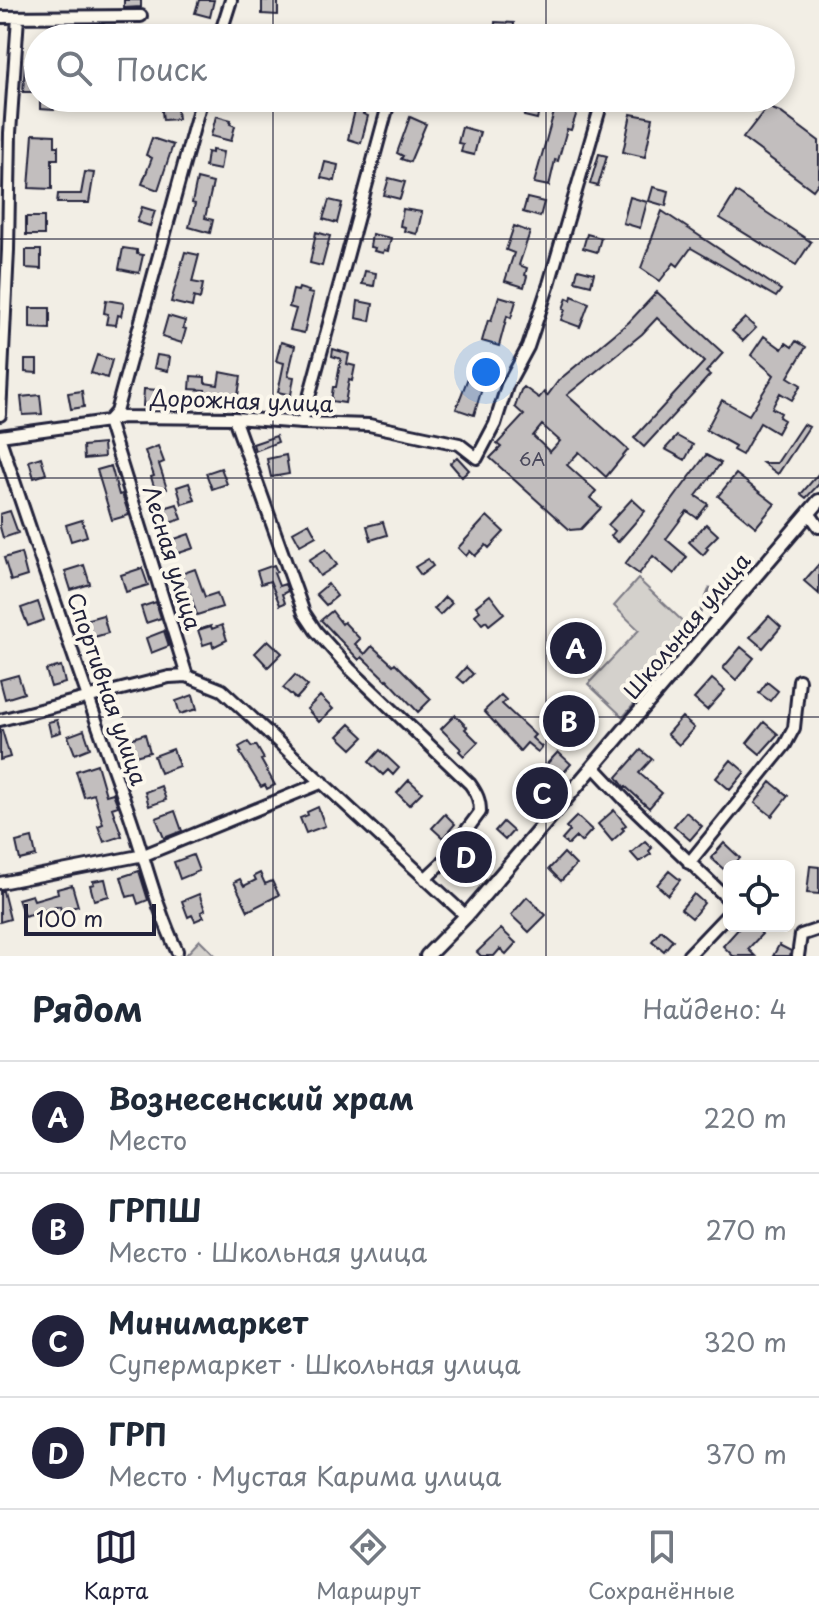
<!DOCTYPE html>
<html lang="ru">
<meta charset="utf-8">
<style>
:root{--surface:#fff;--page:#f2f2f3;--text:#1f2937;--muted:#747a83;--line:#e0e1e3;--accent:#22223b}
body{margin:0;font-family:"Playpen Sans",sans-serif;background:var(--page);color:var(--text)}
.controls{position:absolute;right:24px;bottom:24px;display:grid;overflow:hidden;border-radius:12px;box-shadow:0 4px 12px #0003}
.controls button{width:72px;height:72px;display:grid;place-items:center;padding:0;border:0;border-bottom:2px solid var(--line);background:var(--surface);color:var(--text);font:40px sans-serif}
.scale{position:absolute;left:24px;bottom:20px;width:132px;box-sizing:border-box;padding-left:8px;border:4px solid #22223b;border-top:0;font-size:22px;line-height:28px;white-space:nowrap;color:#22223b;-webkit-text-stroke:6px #fbf7ec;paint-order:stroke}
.you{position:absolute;left:486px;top:372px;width:28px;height:28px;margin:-20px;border:6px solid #fff;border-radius:50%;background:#1a73e8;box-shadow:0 0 0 12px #1a73e833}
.badge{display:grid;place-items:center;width:52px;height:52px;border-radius:50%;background:var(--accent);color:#fff;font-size:26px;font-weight:700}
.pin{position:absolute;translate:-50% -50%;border:4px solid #fff;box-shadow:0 2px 8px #0006}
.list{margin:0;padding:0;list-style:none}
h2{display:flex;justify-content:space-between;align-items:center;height:104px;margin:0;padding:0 32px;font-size:34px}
h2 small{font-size:26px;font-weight:400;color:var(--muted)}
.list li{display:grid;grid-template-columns:52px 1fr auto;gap:24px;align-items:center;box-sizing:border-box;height:112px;padding:0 32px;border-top:2px solid var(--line)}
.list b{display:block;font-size:30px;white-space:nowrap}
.list p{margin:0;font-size:26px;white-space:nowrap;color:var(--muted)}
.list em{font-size:26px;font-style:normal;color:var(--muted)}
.icon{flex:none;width:44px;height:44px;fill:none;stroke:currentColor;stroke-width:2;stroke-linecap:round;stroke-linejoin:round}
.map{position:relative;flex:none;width:819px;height:956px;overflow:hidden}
.search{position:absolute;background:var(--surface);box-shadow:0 4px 12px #0003;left:24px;right:24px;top:24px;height:88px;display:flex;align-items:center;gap:20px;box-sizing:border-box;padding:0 28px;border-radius:44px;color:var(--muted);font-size:30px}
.sheet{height:552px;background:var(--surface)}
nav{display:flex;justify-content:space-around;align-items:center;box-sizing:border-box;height:112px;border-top:2px solid var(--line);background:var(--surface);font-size:22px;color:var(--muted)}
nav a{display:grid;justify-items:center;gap:4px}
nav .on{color:var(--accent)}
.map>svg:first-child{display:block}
</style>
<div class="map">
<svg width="819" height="956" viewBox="0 0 819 956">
<rect width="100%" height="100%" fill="#f2eee5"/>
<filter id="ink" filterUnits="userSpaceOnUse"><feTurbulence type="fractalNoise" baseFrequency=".0125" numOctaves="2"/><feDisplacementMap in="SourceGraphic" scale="16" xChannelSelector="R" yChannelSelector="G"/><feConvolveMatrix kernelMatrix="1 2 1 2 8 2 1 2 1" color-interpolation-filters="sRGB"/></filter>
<g filter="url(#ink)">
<path fill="#d4d1cc" stroke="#7b7a84" stroke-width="2" d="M638 579 694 632 675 649 654 674 647 689 623 717 588 684 639 630 614 606Z
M200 940 216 956H185Z"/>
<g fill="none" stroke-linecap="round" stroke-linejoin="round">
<path stroke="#76747f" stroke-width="3" d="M698 618 710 588"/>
</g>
<path fill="#c2bebe" stroke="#22223b" stroke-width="2" fill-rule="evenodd" d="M124 0H141V7L124 8Z
M199 0H214L210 17 195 13Z
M262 0 278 1V15L262 14Z
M377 22H390L389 38H376Z
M495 22 514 23 513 38H494Z
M323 25 348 27V25L363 26 362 38H322Z
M98 31V38H76V32Z
M25 64 38 65V92H23Z
M40 98H54V110L40 109Z
M358 98H367L363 114 368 116 361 143 348 139Z
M528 98H543L537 119 524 116Z
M176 101 178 119 163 120 161 103Z
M556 105 577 112 571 130 567 129 558 161 555 160 549 186 534 183Z
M767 107 780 112 819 141V182L813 190 743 138Z
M631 114 653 118 645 157 623 152Z
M216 116 231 120 230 124 235 126 231 141 211 136Z
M410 117 426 124 410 162 401 159 403 156 397 153Z
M462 127 480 132 474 155 461 152 463 144 458 143Z
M33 134 55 135V146H58V159H52V189L29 188Z
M152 138 173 145 158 190 142 184 152 158 146 155Z
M212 150 223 152 220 170 205 167 207 152 212 153Z
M599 154 607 156 598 186 590 184Z
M325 162 338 165 335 181 321 178Z
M85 172 94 173 89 203H57L58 194H81Z
M389 178 405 182 400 199 384 195Z
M197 179 213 183 205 218 213 220 210 233 189 227 195 204 192 203Z
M653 187 669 191 666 206 649 201Z
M736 192 811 242 796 265 720 218Z
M630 197 647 202 640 228 623 223Z
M527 198 544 202 540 217 523 212Z
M329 200 342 203 337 223 323 219Z
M142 207 155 211 150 226 137 222Z
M403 209 422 212 417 234 404 231 405 227 400 226Z
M662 211 781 290 776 297 691 248 678 266 674 263 660 281 641 268Z
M26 217H44V235H26Z
M514 226 530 232 519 265 527 268 525 275 527 276 524 287 505 281 514 253 506 250Z
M316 232 330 236 322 266 310 263Z
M372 234 391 238 388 251 384 250 383 253 374 251 375 248 370 247Z
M587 234 601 238 597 252 583 248Z
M123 248 137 250V254L143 255 139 273 119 269Z
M26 250H41V269L26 268Z
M185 252 199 255 192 282 203 284 200 299 194 297 192 307 171 302Z
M578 269 594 273 591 285 575 281Z
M365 271 376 273 374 286 362 284Z
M299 288 309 291 308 293 313 294 304 333 290 330 296 309 289 307 293 290 298 291Z
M657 292 723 353 706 372 710 375 644 447 634 438 704 362 657 318 642 334 567 395 628 450 606 477 579 452 567 465 596 491 590 498 601 508 581 529 570 530 490 458 501 447 497 444 524 415 515 407 521 390 524 387 539 398 544 392 547 396 559 380 629 322ZM542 425 560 441 550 452 533 436Z
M499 296 516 301 511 318 507 316 499 346 482 341 488 320 491 321Z
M572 296 589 303 580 327 561 320 565 310 563 309 567 298 571 300Z
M106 300 124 303 121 316 118 315 116 325 106 324 108 314 104 313Z
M358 301 373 304 370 321 356 318Z
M30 308H50V329L30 328Z
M168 316 185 321 183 328 186 329 182 343 162 337Z
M745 318 756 328 743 341 732 331Z
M764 336 782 349 786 343 792 347 796 341 806 347 788 377 801 385 792 400 780 393 772 408 781 413 779 417 784 420 777 433 760 423 742 455 733 450 735 446 706 430 722 400 749 415 774 375 751 355Z
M281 342 295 346 288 376 294 377 291 395 278 392 284 363 276 361Z
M333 349 349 354 347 364 355 366 352 381 349 380 345 403 331 401 333 387H336L341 359 332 356Z
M97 355 112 360 107 378 91 373Z
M157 355 170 357 168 371 154 368Z
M25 360H37V373L25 372Z
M474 362 480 364 481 362 494 367 488 383 484 382 474 415 456 409Z
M220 372 241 376 237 402 213 398V402L204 401 205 390 190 389 191 376 205 377V383L218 385Z
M144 389 159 390 158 406H143Z
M82 391 84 407 71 409 68 393Z
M40 395 42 414 23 415 21 397Z
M803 424 809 427 778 474 763 463H777Z
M276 436 278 442 255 451 253 444Z
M677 436 693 445 685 460 665 449Z
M103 444 104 457 84 459 83 446Z
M158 446 164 462 159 464 167 489 156 493 151 477 154 476 145 451Z
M286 455 289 474 271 477 267 459Z
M706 455 721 463 696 496 708 504 697 518 687 511 666 539 687 557 674 574 653 556 639 574 625 564Z
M41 457 46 474 34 478 29 461Z
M457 457 469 470 462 477 450 463Z
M111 466 119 495 122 494 129 515 112 520 97 470Z
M221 468 227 484 212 489 206 473Z
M819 473V484L806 498 801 494Z
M736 474 775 504 756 527 718 496Z
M189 483 195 500 182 504 177 487Z
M632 499 645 511 618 542 611 536 615 531 608 525Z
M177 504 182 519 166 524 161 509Z
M10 511 18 533 3 538 0 527V514Z
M487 516 504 532 489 548 486 545 475 556 470 551 466 556 458 548Z
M82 520 87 536 71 541 66 525Z
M383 522 387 535 371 540 367 526Z
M309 523 316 536 300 545 293 532Z
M706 524 718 535 706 547 708 549 703 555 689 542Z
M189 534 194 548 176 554 172 540Z
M326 549 337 565 320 576 309 560Z
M21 553 27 576 11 581 4 558Z
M428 559 433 566 421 575 415 567Z
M746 561 752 566 737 584 731 578Z
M819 564V594L804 581Z
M84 565 90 584 71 590 65 571Z
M274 565 277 572 274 573 279 586 285 584 288 591 282 594 285 603 280 605 270 581 261 584 257 571Z
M142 568 148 585 126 592 121 575Z
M195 569 205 597 217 593 222 607 197 615 189 591H187L181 574Z
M328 584 337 596 326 605 316 594Z
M490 595 504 613 489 625 486 621 482 624 475 615 480 611 476 606Z
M445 597 452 603 440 615 434 609Z
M38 602 44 620 28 626 21 608Z
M156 602 161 618 146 623 141 607Z
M332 611 342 624 344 622 360 639 355 644 365 654 372 646 393 665 395 663 431 699 418 712 387 679 386 680 362 657 359 660 321 620Z
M103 615 108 633 91 638 85 620Z
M769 616 781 627 763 648 750 637Z
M222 625 227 640 213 647 212 642 203 645 198 630 211 626 212 629Z
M164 631 169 646 151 653 146 638Z
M578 633 580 639 584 638 588 652 582 653 583 657 576 659 575 655 569 657 565 643 572 641 570 635Z
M268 640 282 653 268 667 255 653Z
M741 647 754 658 736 680 723 668Z
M61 666 65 683 51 687 46 670Z
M466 667 473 674 464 683 457 677Z
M18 675 24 693 5 699 0 680Z
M295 675 308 686 296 699 283 688Z
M712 679 725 690 707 710 694 699Z
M767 682 778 691 770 701 759 693Z
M193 695 197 709 180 714 176 701Z
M501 695 506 700 502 704 535 735 532 738 542 747 538 752 527 743 520 751 484 711Z
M320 696 333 709 319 722 307 709Z
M455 715 467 727 465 729 478 742 464 756 459 751 461 749 441 729Z
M682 717 694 728 679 745 667 734Z
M57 720 61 732 51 735 48 722Z
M764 722 778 734 760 754 747 743Z
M350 724 364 737 352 749 338 736Z
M0 730H2L10 757 0 760Z
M84 730 90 748 75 754 68 736Z
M145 734 150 752 135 756 130 739Z
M248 742 252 747 256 745 264 759 261 760 275 785 267 789 265 785 261 787 240 753 242 752 239 747Z
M173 749 179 766 160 773 154 756Z
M380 750 399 768 393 775 388 770 383 775 369 762Z
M641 750 652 759 639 773 662 793 649 808 626 787 625 788 617 777Z
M558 752 571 764 539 801 529 792 547 772 543 768Z
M731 760 745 772 730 790 716 778Z
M97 764 106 795 113 793 118 806 112 808 122 836 104 842 98 826 103 824 94 794 84 797 76 771Z
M409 780 422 792 409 805 397 793Z
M771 782 788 796 772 816 755 803Z
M161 786 166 800 149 806 145 792Z
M318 807 325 826 306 833 300 818 308 815 307 812Z
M614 810 626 825 622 828 624 830 612 841 598 824Z
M175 811 182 831 164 838 156 818Z
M686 812 702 826 690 840 674 826Z
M445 814 455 824 443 838 432 828Z
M577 816 592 830 581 842 576 837 568 845 562 840 570 831 566 827Z
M503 822 513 831 505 840 495 831Z
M32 838 36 856 20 860 16 842Z
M645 841 652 848 649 851 651 854 639 862 631 853Z
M724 843 740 858 733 866H729V874L711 858Z
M564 853 576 865 561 881 549 869Z
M193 855 199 871 180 879 174 862Z
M484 863 488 866 476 884 471 880Z
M810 866 819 867V894L807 893Z
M139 871 148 900 138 904 135 895 127 897 121 877Z
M669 871 680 880 668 895 657 885Z
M260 873 265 884 272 881 279 895 248 911 234 882 240 879 244 886 256 880 254 876Z
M105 879 109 896 94 900 90 885 94 884 93 881Z
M72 885 78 906 61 911 60 906 24 916 18 899 32 895 34 900 58 893 57 889Z
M0 891H3L10 919 0 922Z
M199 894 205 910 201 912 204 917 195 921 192 915 188 917 182 901Z
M694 894 704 903 692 918 681 909Z
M527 897 546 915 529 932 511 915Z
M741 926H754L762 934 748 949 755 956H733L723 946Z
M501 929 516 943 506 954 500 949 494 956H481L477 952Z
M661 930 673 940 664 951 652 941Z
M779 945 791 951 790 956H773Z"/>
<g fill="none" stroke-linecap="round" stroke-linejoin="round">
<defs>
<path id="minor" d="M0 17 141 16
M222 30 251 38
M219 38 231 0
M202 98 116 412 108 421 187 676 222 690 466 916
M0 415 8 250 10 133 18 17
M234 418 304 613 316 631 350 669 470 784C477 794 480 800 480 812L442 863 425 879
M302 423 390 98
M0 436 108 421 122 417 234 418 302 423 369 425 459 444 477 458 495 424 507 386 528 347 549 284 599 112 601 101 599 98
M0 439C42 564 84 689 129 813 145 859 156 907 177 951
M809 513 819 527
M0 720 169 677 187 676
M594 767 626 801 729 900
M689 863 785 745 794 728 799 680
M0 883 144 855 323 782
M688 956 729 913
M798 956 801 935 819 929"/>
<path id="tertiary" d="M427 956 466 916 819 501"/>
</defs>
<use href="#minor" stroke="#22223b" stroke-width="16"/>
<use href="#tertiary" stroke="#22223b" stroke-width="18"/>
<use href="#minor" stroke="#fbf7ec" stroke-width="10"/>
<use href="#tertiary" stroke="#fbf7ec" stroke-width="12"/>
</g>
</g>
<path fill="none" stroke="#22223b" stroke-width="2" stroke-opacity="0.55" d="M273 0V38M546 0V38M273 98V956M546 98V956M0 239H819M0 478H819M0 717H819"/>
<g text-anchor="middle" stroke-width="8" stroke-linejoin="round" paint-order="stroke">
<g font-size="18" fill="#4a495c">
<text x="532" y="466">6А</text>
</g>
<g font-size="22" fill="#22223b" stroke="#fbf7ec">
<text transform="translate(242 401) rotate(2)" y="8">Дорожная улица</text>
<text transform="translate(172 558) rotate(73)" y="8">Лесная улица</text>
<text transform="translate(687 626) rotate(-50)" y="8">Школьная улица</text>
<text transform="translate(107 689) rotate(71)" y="8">Спортивная улица</text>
</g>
</g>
</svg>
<div class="controls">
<button><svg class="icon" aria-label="locate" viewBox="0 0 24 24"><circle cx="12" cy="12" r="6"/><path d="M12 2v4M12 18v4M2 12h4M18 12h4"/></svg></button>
</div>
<div class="scale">100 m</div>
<div class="you"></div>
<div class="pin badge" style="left:576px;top:648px">A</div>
<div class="pin badge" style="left:569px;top:721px">B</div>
<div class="pin badge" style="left:542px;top:793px">C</div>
<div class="pin badge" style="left:466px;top:857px">D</div>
<div class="search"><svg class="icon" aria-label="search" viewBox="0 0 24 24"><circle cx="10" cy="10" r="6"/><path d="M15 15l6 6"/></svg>Поиск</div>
</div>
<section class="sheet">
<h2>Рядом<small>Найдено: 4</small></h2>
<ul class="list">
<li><span class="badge">A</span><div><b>Вознесенский храм</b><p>Место</p></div><em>220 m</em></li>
<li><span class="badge">B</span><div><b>ГРПШ</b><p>Место · Школьная улица</p></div><em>270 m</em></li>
<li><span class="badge">C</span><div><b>Минимаркет</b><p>Супермаркет · Школьная улица</p></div><em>320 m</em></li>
<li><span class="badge">D</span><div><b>ГРП</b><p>Место · Мустая Карима улица</p></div><em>370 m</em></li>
</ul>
</section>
<nav>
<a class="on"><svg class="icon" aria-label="map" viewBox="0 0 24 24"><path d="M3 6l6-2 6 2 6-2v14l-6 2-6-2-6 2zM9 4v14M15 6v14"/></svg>Карта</a>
<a><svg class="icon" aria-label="directions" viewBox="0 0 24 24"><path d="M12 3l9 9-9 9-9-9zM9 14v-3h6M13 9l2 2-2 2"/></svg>Маршрут</a>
<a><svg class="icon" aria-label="saved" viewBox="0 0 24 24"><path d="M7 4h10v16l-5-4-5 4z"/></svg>Сохранённые</a>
</nav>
